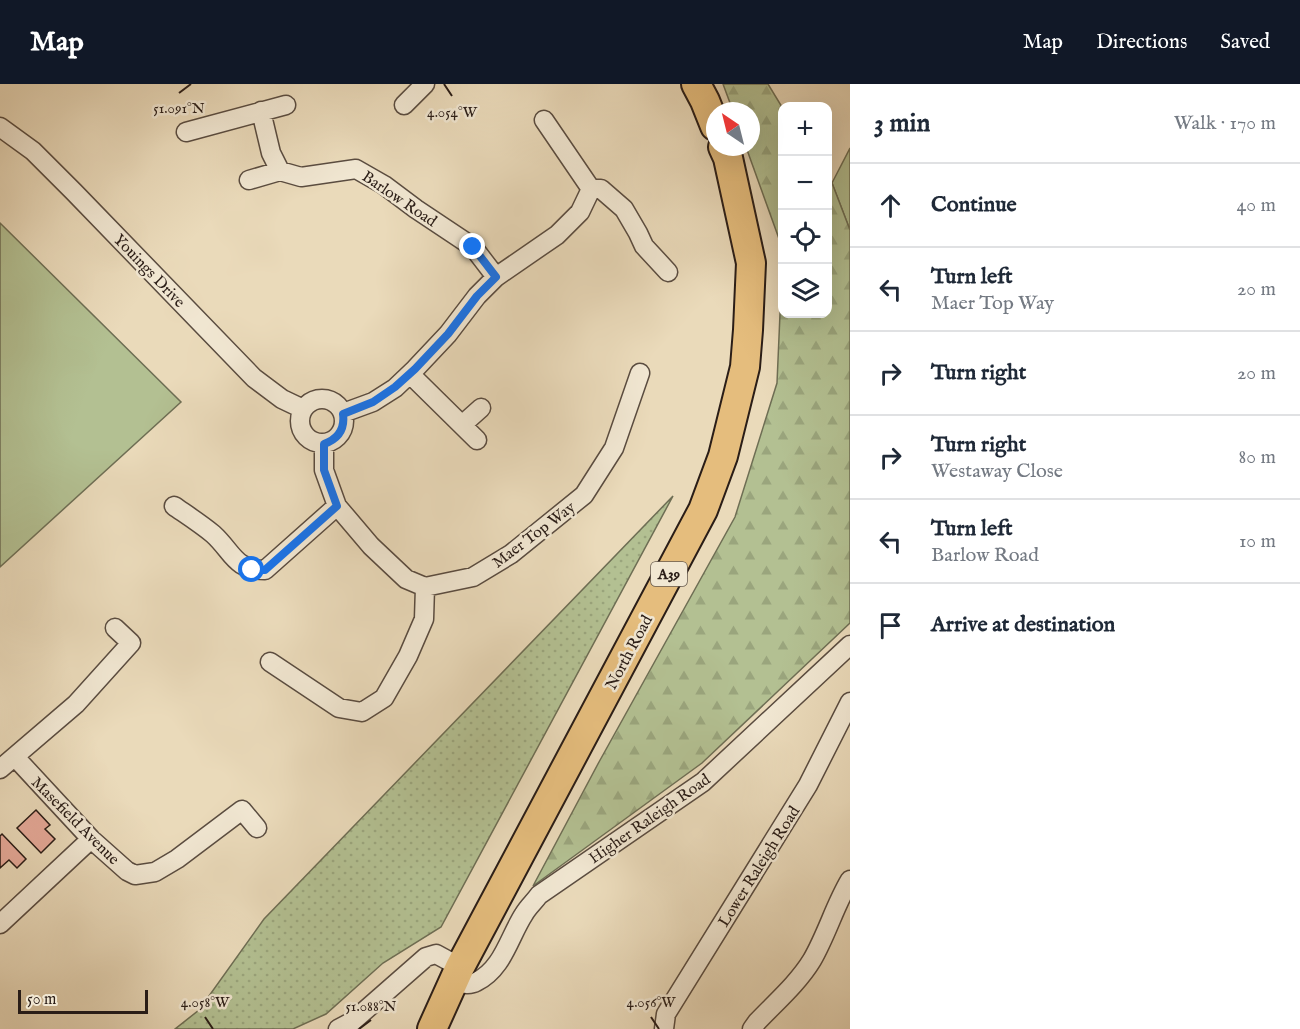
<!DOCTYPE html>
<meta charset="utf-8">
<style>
:root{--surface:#fff;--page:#f6f6f7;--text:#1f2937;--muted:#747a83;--line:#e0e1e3;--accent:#111827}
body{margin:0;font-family:"IM FELL English",serif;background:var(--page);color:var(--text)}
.controls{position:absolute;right:18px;top:18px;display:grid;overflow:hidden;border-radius:12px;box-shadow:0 6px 24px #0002}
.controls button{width:54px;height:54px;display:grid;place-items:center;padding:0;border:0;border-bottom:2px solid var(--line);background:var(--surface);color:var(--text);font:30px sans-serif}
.compass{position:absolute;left:706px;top:18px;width:54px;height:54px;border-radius:50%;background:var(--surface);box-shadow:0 6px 24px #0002;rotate:325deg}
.scale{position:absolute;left:18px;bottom:15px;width:130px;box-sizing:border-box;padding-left:6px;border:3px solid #2a1d17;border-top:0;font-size:16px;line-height:21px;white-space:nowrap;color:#2a1d17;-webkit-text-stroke:4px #f1e7d2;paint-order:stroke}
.stop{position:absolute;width:18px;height:18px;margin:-14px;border:4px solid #1a73e8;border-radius:50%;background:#fff}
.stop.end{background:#1a73e8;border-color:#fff;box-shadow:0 2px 6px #0008}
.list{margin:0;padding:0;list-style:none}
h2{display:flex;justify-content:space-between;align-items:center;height:78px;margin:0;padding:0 24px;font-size:26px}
h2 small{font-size:20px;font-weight:400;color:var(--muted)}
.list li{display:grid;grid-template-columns:39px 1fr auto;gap:18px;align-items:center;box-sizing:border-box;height:84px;padding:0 24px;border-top:2px solid var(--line)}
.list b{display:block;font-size:22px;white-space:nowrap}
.list p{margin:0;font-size:20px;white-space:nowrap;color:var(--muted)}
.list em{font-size:20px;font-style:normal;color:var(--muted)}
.icon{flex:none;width:33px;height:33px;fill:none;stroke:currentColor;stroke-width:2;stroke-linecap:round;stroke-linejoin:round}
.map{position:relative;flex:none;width:850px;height:945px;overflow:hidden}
header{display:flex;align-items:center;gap:36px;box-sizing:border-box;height:84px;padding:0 30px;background:var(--accent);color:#fff}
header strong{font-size:28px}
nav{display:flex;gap:33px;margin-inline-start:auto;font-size:21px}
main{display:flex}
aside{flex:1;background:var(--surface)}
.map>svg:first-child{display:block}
</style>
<header>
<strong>Map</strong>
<nav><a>Map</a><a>Directions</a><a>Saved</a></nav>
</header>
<main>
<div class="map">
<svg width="850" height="945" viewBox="0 0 850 945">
<defs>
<pattern id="forest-firs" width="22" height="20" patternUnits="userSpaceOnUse" patternTransform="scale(1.5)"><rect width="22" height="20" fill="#b3c092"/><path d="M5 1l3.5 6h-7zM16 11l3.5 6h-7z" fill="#9aa57d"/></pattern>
<pattern id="garden-dots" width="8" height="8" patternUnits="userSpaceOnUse" patternTransform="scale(1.5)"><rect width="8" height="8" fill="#b3c092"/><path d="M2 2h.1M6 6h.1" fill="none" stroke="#9aa57d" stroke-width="1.8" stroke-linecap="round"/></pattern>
</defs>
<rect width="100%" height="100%" fill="#eadaba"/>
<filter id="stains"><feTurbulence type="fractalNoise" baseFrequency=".00333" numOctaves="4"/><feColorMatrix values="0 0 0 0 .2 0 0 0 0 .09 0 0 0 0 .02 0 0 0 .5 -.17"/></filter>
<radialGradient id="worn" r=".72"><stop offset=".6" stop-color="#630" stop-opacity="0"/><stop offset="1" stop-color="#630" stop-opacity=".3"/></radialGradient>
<path fill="#b3c092" stroke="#6e6e54" stroke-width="1.5" d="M850 64V146L832 99Z
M0 139 181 318 0 483Z"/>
<path fill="url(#forest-firs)" stroke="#6e6e54" stroke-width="1.5" d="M723 0H768L782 23V163L746 63H751V27H733Z
M828 91 832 99 850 146V539L702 679 533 802 599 678 735 433 777 299 782 184V230H828Z"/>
<path fill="url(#garden-dots)" stroke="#6e6e54" stroke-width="1.5" d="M673 412 441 843 383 879 326 930 293 945H175L199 926 264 835Z"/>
<path fill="#e7ab9b" stroke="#2a1d17" stroke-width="1.5" d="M36 726 50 741 45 745 55 755 41 769 17 744Z
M2 750 26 775 17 784 9 776 0 784V752Z"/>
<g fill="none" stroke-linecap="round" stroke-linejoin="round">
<defs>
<path id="street" d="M404 21 425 0
M261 27 271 69 280 87
M544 36 591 105H601L624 125 638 149 644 162 668 188
M0 43 33 67 74 108 254 294 282 315 303 325
M186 48 286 21
M249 96 280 87 301 93 356 85 384 101 416 125 473 163 496 193
M410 290 477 356
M300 337a22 22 0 1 1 44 0a22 22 0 1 1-44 0Z
M343 329 373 318 395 304 415 285 448 250 477 212 496 193 557 151 580 128 591 105
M462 341 481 324
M324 360V386L337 422 371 462 406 495 425 503 473 493 511 470 584 411 614 364 640 289
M174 422C187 431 201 440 213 450 233 468 234 486 265 486L337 422
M270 578 339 624 362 628 384 614 408 572 424 535 425 503
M15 673 91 755 127 787 135 791 155 788 177 775 242 726 257 744
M0 685 76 620 131 559 115 544
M0 840 91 755
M453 897C460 899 469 902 476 898 503 885 509 853 524 830 528 823 534 818 539 811L703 698 850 561
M338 945 353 937 426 873 436 870 460 883
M664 945 666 930 808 701 850 618
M752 945 757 938C776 918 798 899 812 876 827 850 835 821 850 796"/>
<path id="primary" d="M696 0 705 17 715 42
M432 945 460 883 703 426 723 372 745 283 748 246 751 179 728 74 723 63"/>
</defs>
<use href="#street" stroke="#5a4c40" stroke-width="21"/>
<use href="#primary" stroke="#2a1d17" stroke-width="32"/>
<use href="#street" stroke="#f1e7d2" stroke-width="18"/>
<use href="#primary" stroke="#e5bd7d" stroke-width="28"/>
</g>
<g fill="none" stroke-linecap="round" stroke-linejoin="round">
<path stroke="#1a73e8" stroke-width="8" d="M252 486H265L337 422 324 386V360C338 355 345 345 343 330L373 318 395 303 415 285 448 250 477 212 496 193 473 163"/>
</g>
<path fill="none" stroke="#2a1d17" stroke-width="2" d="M444 0 452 12M179 9 191 0M205 933 213 945M651 933 659 945M359 945 371 936"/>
<g text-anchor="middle" stroke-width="5" stroke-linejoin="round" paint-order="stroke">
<rect fill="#f1e7d2" stroke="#665a4f" stroke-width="1.5" x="651" y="478" width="36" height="24" rx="4.5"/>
<g font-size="15" font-weight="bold" fill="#2a1d17">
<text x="669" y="495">A39</text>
</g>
<g font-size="16" fill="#2a1d17" stroke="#f1e7d2">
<text transform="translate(400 114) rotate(34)" y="6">Barlow Road</text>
<text transform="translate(150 186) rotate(46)" y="6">Youings Drive</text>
<text transform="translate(533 450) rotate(-37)" y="6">Maer Top Way</text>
<text transform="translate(628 568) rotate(-62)" y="6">North Road</text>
<text transform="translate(649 734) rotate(-35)" y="6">Higher Raleigh Road</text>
<text transform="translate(76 736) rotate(45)" y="6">Masefield Avenue</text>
<text transform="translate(758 782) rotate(-58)" y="6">Lower Raleigh Road</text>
</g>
</g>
<g font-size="15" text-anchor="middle" fill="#2a1d17" stroke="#f1e7d2" stroke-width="5" stroke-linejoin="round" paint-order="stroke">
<text x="179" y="29">51.091°N</text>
<text x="452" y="33">4.054°W</text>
<text x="205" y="923">4.058°W</text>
<text x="651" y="923">4.056°W</text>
<text x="371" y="927">51.088°N</text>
</g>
<rect width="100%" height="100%" filter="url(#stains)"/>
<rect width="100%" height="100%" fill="url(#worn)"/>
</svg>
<div class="controls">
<button>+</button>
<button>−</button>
<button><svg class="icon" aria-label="locate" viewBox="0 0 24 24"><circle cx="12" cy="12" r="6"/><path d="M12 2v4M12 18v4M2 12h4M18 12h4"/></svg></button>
<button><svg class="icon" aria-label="layers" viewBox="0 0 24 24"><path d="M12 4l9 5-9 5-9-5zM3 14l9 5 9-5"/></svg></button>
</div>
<svg class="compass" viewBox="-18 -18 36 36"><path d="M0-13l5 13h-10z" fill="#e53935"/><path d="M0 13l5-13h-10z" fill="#747a83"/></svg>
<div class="scale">50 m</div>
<div class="stop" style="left:252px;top:486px"></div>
<div class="stop end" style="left:473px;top:163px"></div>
</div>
<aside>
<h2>3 min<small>Walk · 170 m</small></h2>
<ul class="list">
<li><svg class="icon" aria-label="ahead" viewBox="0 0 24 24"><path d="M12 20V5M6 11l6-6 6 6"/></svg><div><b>Continue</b></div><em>40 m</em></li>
<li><svg class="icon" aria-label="left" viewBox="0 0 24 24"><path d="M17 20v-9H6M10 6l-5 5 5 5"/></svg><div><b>Turn left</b><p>Maer Top Way</p></div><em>20 m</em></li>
<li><svg class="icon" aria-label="right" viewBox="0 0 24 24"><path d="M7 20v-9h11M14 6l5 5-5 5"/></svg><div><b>Turn right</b></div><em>20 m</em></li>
<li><svg class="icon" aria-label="right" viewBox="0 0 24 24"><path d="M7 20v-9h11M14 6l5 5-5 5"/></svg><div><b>Turn right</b><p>Westaway Close</p></div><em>80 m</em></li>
<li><svg class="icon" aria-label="left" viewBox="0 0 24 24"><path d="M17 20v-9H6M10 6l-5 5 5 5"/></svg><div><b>Turn left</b><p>Barlow Road</p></div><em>10 m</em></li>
<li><svg class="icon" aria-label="arrive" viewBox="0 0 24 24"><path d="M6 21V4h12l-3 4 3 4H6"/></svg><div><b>Arrive at destination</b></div></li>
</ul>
</aside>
</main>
